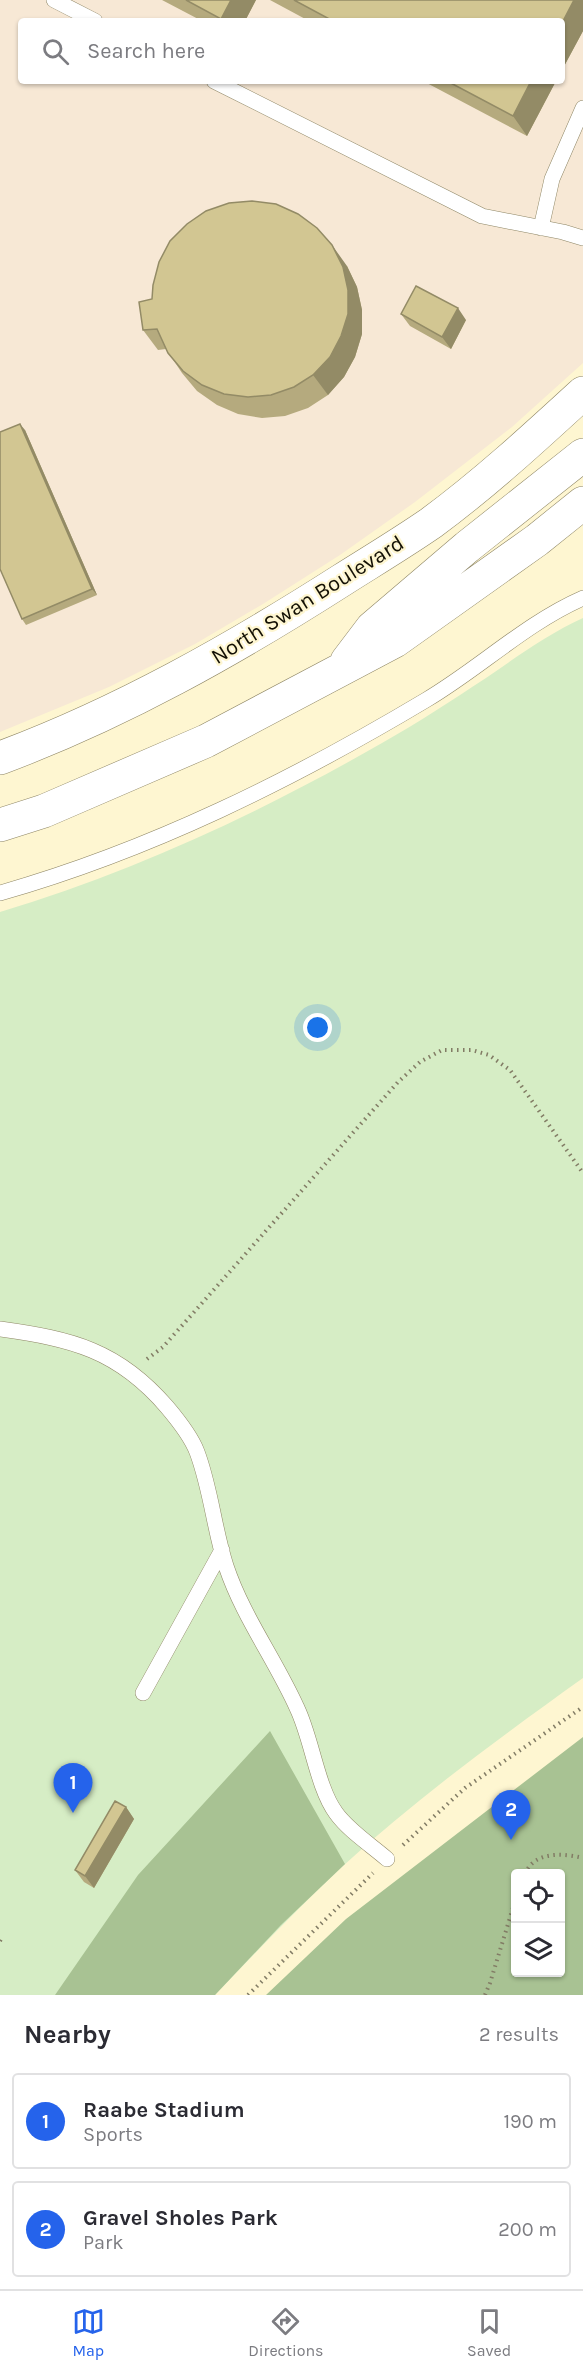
<!DOCTYPE html>
<style>
:root{--surface:#fff;--page:#f7f7f7;--text:#2b2b33;--muted:#7c7c81;--line:#e1e1e2;--accent:#2563eb}
body{margin:0;font-family:Karla,sans-serif;background:var(--page);color:var(--text)}
.controls{position:absolute;right:18px;bottom:18px;display:grid;overflow:hidden;border-radius:6px;box-shadow:0 2px 4px #0004}
.controls button{width:54px;height:54px;display:grid;place-items:center;padding:0;border:0;border-bottom:2px solid var(--line);background:var(--surface);color:var(--text);font:30px sans-serif}
.you{position:absolute;left:318px;top:1028px;width:21px;height:21px;margin:-15px;border:4px solid #fff;border-radius:50%;background:#1a73e8;box-shadow:0 0 0 9px #1a73e833}
.badge{display:grid;place-items:center;width:39px;height:39px;border-radius:50%;background:var(--accent);color:#fff;font-size:20px;font-weight:700}
.pin{position:absolute;translate:-50% -50px;filter:drop-shadow(0 2px 3px #0008)}
.pin::after{content:'';position:absolute;top:32px;width:21px;height:18px;background:inherit;clip-path:polygon(0 0,100% 0,50% 100%)}
.list{margin:0;padding:0;list-style:none}
h2{display:flex;justify-content:space-between;align-items:center;height:78px;margin:0;padding:0 24px;font-size:26px}
h2 small{font-size:20px;font-weight:400;color:var(--muted)}
.list li{display:grid;grid-template-columns:39px 1fr auto;gap:18px;align-items:center;box-sizing:border-box;height:96px;margin:0 12px 12px;padding:0 12px;border:2px solid var(--line);border-radius:6px}
.list b{display:block;font-size:22px;white-space:nowrap}
.list p{margin:0;font-size:20px;white-space:nowrap;color:var(--muted)}
.list em{font-size:20px;font-style:normal;color:var(--muted)}
.icon{flex:none;width:33px;height:33px;fill:none;stroke:currentColor;stroke-width:2;stroke-linecap:round;stroke-linejoin:round}
.map{position:relative;flex:none;width:583px;height:1995px;overflow:hidden}
.search{position:absolute;background:var(--surface);box-shadow:0 2px 4px #0004;left:18px;right:18px;top:18px;height:66px;display:flex;align-items:center;gap:15px;box-sizing:border-box;padding:0 21px;border-radius:6px;color:var(--muted);font-size:22px}
.sheet{height:294px;background:var(--surface)}
nav{display:flex;justify-content:space-around;align-items:center;box-sizing:border-box;height:84px;border-top:2px solid var(--line);background:var(--surface);font-size:16px;color:var(--muted)}
nav a{display:grid;justify-items:center;gap:3px}
nav .on{color:var(--accent)}
.map>svg:first-child{display:block}
</style>
<div class="map">
<svg width="583" height="1995" viewBox="0 0 583 1995">
<rect width="100%" height="100%" fill="#fef6d1"/>
<path fill="#f7e8d5" fill-rule="evenodd" d="M0 0H583V363L512 427 415 502 340 555 263 604 195 644 109 687 0 732ZM21 21H562V81H21Z"/>
<path fill="#d6edc5" d="M583 618V1678C502 1736 417 1798 343 1866 299 1907 257 1951 215 1995H0V912C133 872 262 812 382 743 418 723 452 700 486 678 518 656 548 634 583 618Z"/>
<path fill="#a8c293" fill-rule="evenodd" d="M270 1731 345 1864 281 1925 215 1995H55L138 1875Z
M583 1737V1995H266L346 1919ZM516 1874H560V1972H516Z"/>
<g fill="none" stroke-linecap="round" stroke-linejoin="round">
<defs>
<path id="lane" d="M54 0 95 21
M214 81 482 216 563 232 583 238
M541 228 552 179 583 108
M0 893C151 850 292 780 426 700 480 668 526 623 583 598
M0 1329C72 1339 118 1350 167 1407 178 1420 191 1436 197 1452 211 1489 214 1529 226 1566 243 1617 275 1659 297 1708 312 1739 317 1787 336 1813 349 1831 371 1845 387 1859
M143 1693 222 1550"/>
<path id="secondary" d="M347 661 372 628 467 547 583 455
M0 758C121 713 234 649 342 580 372 561 402 543 431 523 484 484 534 438 583 393
M0 825 44 811 206 741 395 641 537 540 583 503"/>
</defs>
<use href="#lane" stroke="#8e8665" stroke-width="16"/>
<use href="#secondary" stroke="#8e8665" stroke-width="34"/>
<path stroke="#827c65" stroke-width="4" stroke-dasharray="1.5 4.5" stroke-linecap="butt" d="M147 1359 163 1347 398 1082 420 1062 442 1050H472L489 1055 510 1070 583 1173
M403 1845 465 1788 583 1707
M525 1874C534 1851 563 1853 583 1858
M0 1941 1 1939
M248 1995 373 1873
M485 1995 490 1983 516 1898"/>
<use href="#lane" stroke="#fff" stroke-width="15"/>
<use href="#secondary" stroke="#fff" stroke-width="33"/>
</g>
<path fill="#b5aa7e" d="M162 0H256L245 21H202Z
M270 0H583V31L562 70V21H309Z
M423 81H556L527 136Z
M347 266 357 287 362 310V334L355 357 344 377 328 395 308 408 285 416 262 418 238 414 217 405 197 391 182 373 166 349 158 350 143 330Z
M401 314 466 320 451 349 410 326Z
M25 430 97 595 26 625 22 619Z
M126 1807 134 1819 94 1888 84 1882 75 1870Z"/>
<path fill="#938b66" d="M231 0H256L245 21H223L221 19Z
M574 0H583V31L562 70V23Z
M531 81H556L527 136 513 116Z
M332 245 347 266 357 287 362 310V334L355 357 344 377 328 395 313 375Z
M458 308 466 320 451 349 442 337Z
M20 424 25 430 97 595 92 589Z
M126 1807 134 1819 94 1888 85 1876Z"/>
<path fill="#d2c692" stroke="#938b66" stroke-width="1.5" d="M186 0H231L221 19Z
M294 0H574L562 23V21H333Z
M447 81H531L513 116Z
M252 201 276 204 298 214 317 228 332 245 343 267 348 290V314L341 336 330 357 313 375 294 387 271 395 248 397 224 394 202 385 183 371 168 353 157 329 143 330 139 302 152 299 153 285 159 262 170 241 187 224 206 211 229 203Z
M416 286 458 308 442 337 401 314Z
M20 424 92 589 22 619 0 569V432Z
M115 1801 126 1807 85 1876 75 1870Z"/>
<g text-anchor="middle" stroke-width="4.5" stroke-linejoin="round" paint-order="stroke">
<g font-size="22" fill="#131004" stroke="#fef6d1">
<text transform="translate(307 599) rotate(-32)" y="8">North Swan Boulevard</text>
</g>
</g>
</svg>
<div class="controls">
<button><svg class="icon" aria-label="locate" viewBox="0 0 24 24"><circle cx="12" cy="12" r="6"/><path d="M12 2v4M12 18v4M2 12h4M18 12h4"/></svg></button>
<button><svg class="icon" aria-label="layers" viewBox="0 0 24 24"><path d="M12 4l9 5-9 5-9-5zM3 14l9 5 9-5"/></svg></button>
</div>
<div class="you"></div>
<div class="pin badge" style="left:73px;top:1813px">1</div>
<div class="pin badge" style="left:511px;top:1840px">2</div>
<div class="search"><svg class="icon" aria-label="search" viewBox="0 0 24 24"><circle cx="10" cy="10" r="6"/><path d="M15 15l6 6"/></svg>Search here</div>
</div>
<section class="sheet">
<h2>Nearby<small>2 results</small></h2>
<ul class="list">
<li><span class="badge">1</span><div><b>Raabe Stadium</b><p>Sports</p></div><em>190 m</em></li>
<li><span class="badge">2</span><div><b>Gravel Sholes Park</b><p>Park</p></div><em>200 m</em></li>
</ul>
</section>
<nav>
<a class="on"><svg class="icon" aria-label="map" viewBox="0 0 24 24"><path d="M3 6l6-2 6 2 6-2v14l-6 2-6-2-6 2zM9 4v14M15 6v14"/></svg>Map</a>
<a><svg class="icon" aria-label="directions" viewBox="0 0 24 24"><path d="M12 3l9 9-9 9-9-9zM9 14v-3h6M13 9l2 2-2 2"/></svg>Directions</a>
<a><svg class="icon" aria-label="saved" viewBox="0 0 24 24"><path d="M7 4h10v16l-5-4-5 4z"/></svg>Saved</a>
</nav>
